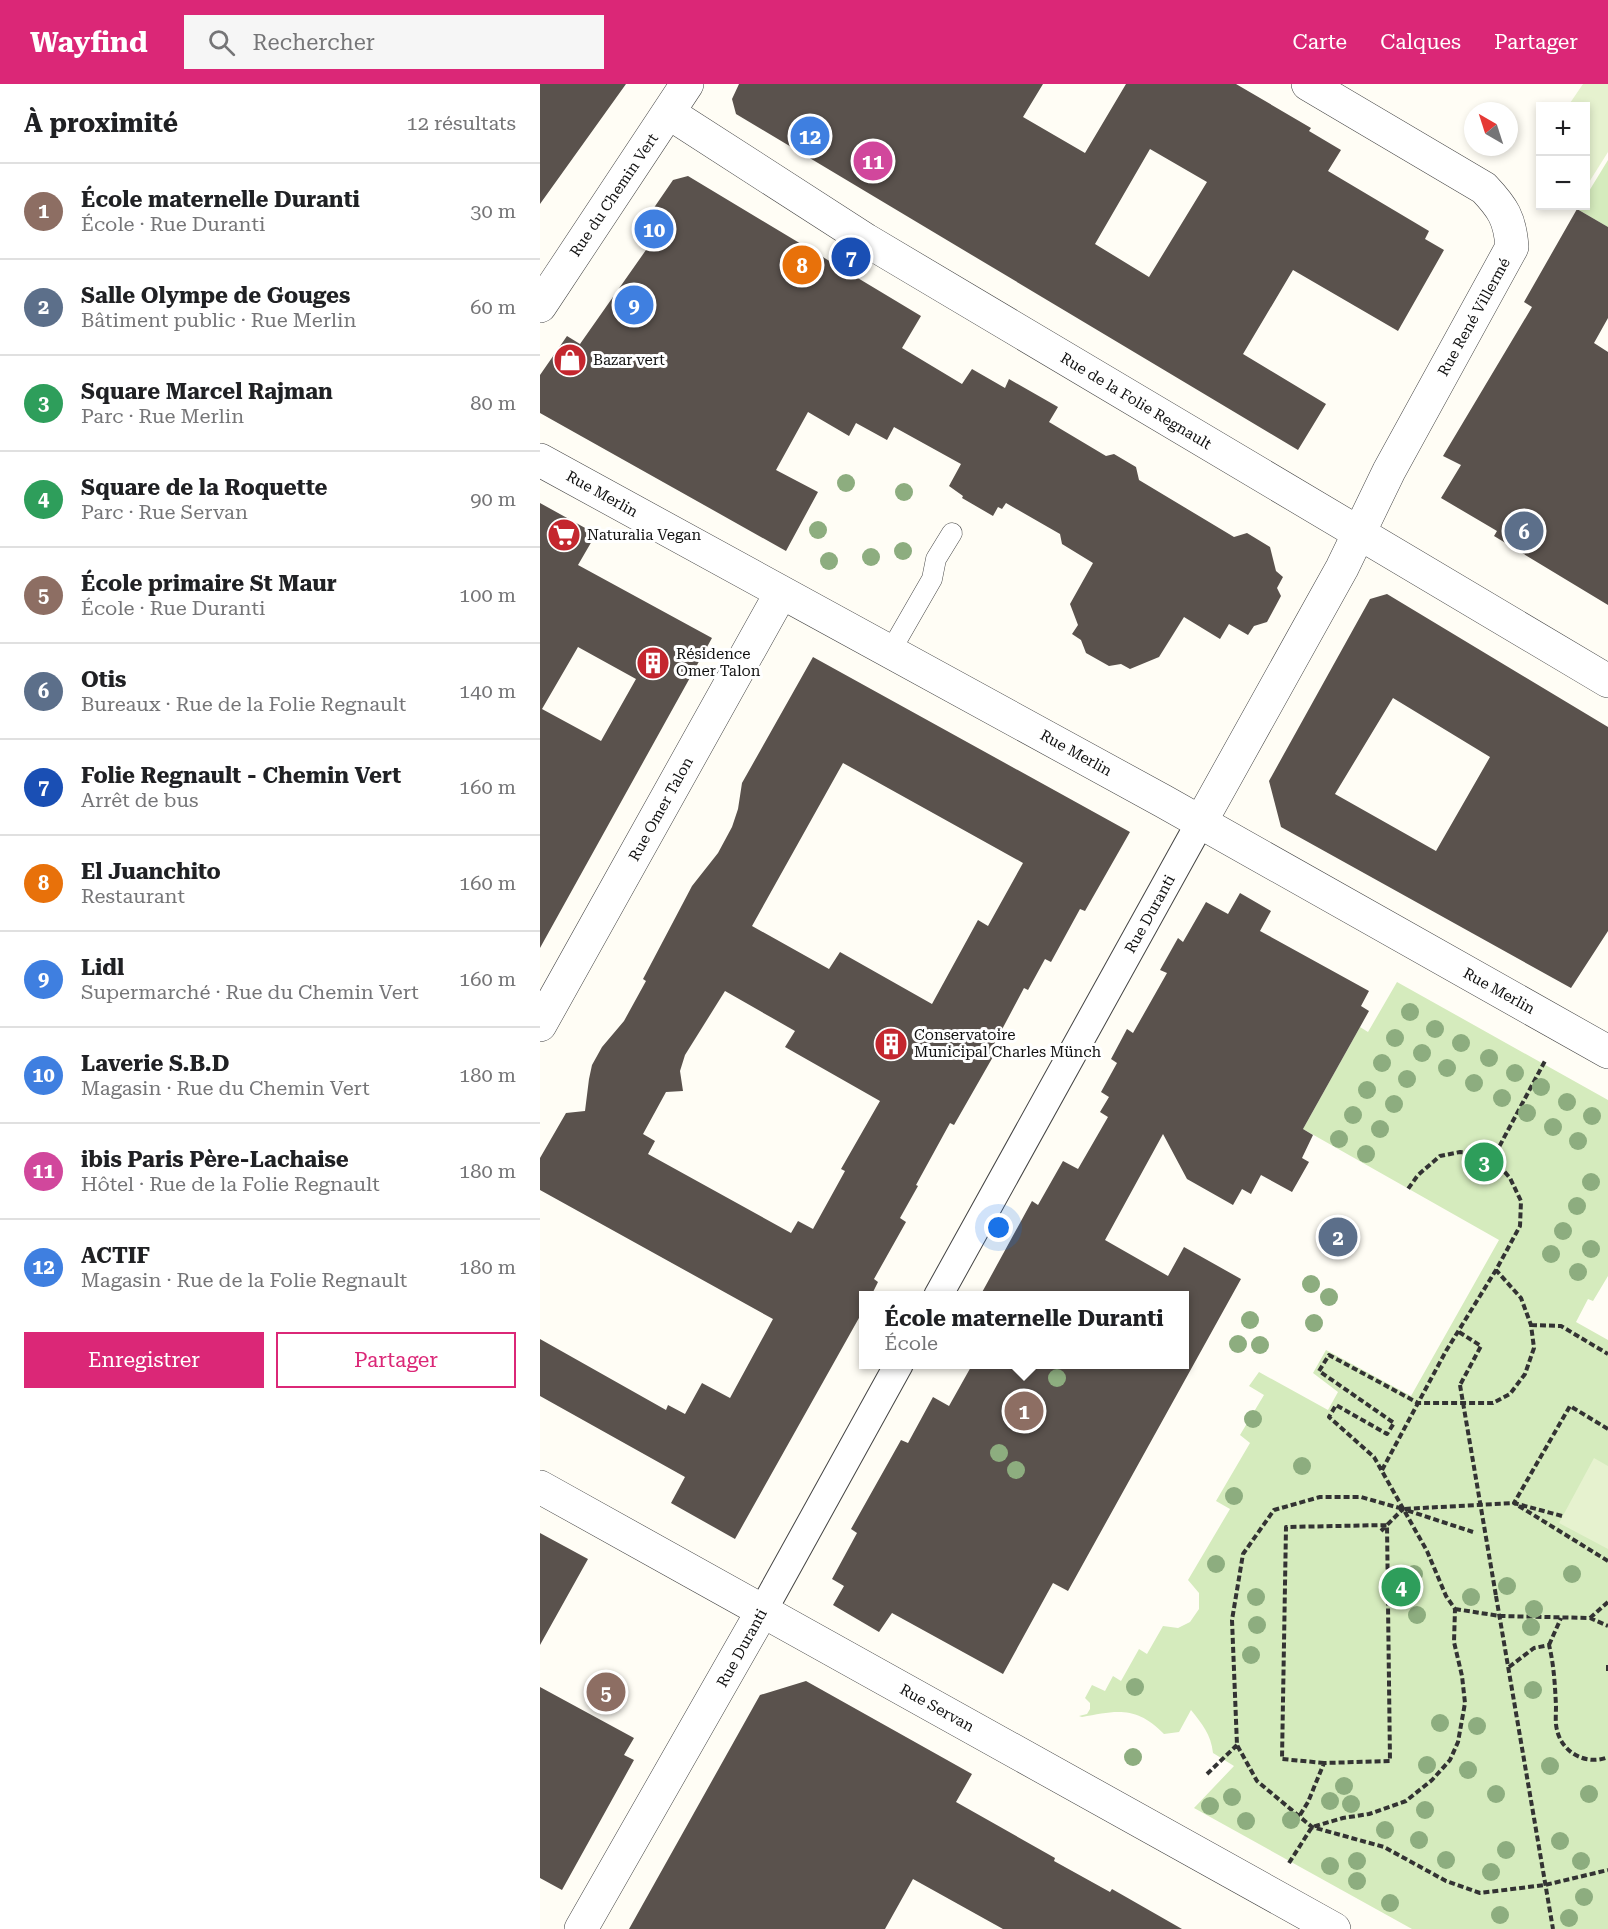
<!DOCTYPE html>
<html lang="fr">
<meta charset="utf-8">
<style>
:root{--surface:#fff;--page:#f6f6f6;--text:#202124;--muted:#757577;--line:#e0e0e0;--accent:#db2777}
body{margin:0;font-family:"Roboto Serif",serif;background:var(--page);color:var(--text)}
.controls{position:absolute;right:18px;top:18px;display:grid;overflow:hidden;border-radius:0px;box-shadow:0 3px 9px #0003}
.controls button{width:54px;height:54px;display:grid;place-items:center;padding:0;border:0;border-bottom:2px solid var(--line);background:var(--surface);color:var(--text);font:30px sans-serif}
.compass{position:absolute;left:924px;top:18px;width:54px;height:54px;border-radius:50%;background:var(--surface);box-shadow:0 3px 9px #0003;rotate:321deg}
.you{position:absolute;left:459px;top:1144px;width:21px;height:21px;margin:-15px;border:4px solid #fff;border-radius:50%;background:#1a73e8;box-shadow:0 0 0 9px #1a73e833}
.badge{display:grid;place-items:center;width:39px;height:39px;border-radius:50%;background:var(--accent);color:#fff;font-size:20px;font-weight:700}
.pin{position:absolute;translate:-50% -50%;border:3px solid #fff;box-shadow:0 2px 6px #0006}
.popup{position:absolute;left:319px;top:1207px;width:330px;height:78px;box-sizing:border-box;display:grid;place-content:center;border-radius:0px;background:var(--surface);filter:drop-shadow(0 2px 4px #0005);font-size:20px;white-space:nowrap;color:var(--muted)}
.popup b{font-size:22px;color:var(--text)}
.popup::after{content:'';position:absolute;left:50%;top:100%;margin-left:-12px;border:12px solid transparent;border-top-color:var(--surface)}
.list{margin:0;padding:0;list-style:none}
h2{display:flex;justify-content:space-between;align-items:center;height:78px;margin:0;padding:0 24px;font-size:26px}
h2 small{font-size:20px;font-weight:400;color:var(--muted)}
.list li{display:grid;grid-template-columns:39px 1fr auto;gap:18px;align-items:center;box-sizing:border-box;height:96px;padding:0 24px;border-top:2px solid var(--line)}
.list b{display:block;font-size:22px;white-space:nowrap}
.list p{margin:0;font-size:20px;white-space:nowrap;color:var(--muted)}
.list em{font-size:20px;font-style:normal;color:var(--muted)}
.actions{display:flex;gap:12px;padding:18px 24px}
.actions a{flex:1;padding:14px 0;border:2px solid var(--accent);border-radius:0px;text-align:center;font-size:21px;color:var(--accent)}
.actions .main{background:var(--accent);color:#fff}
.icon{flex:none;width:33px;height:33px;fill:none;stroke:currentColor;stroke-width:2;stroke-linecap:round;stroke-linejoin:round}
.map{position:relative;flex:none;width:1068px;height:1845px;overflow:hidden}
header{display:flex;align-items:center;gap:36px;box-sizing:border-box;height:84px;padding:0 30px;background:var(--accent);color:#fff}
header strong{font-size:28px}
nav{display:flex;gap:33px;margin-inline-start:auto;font-size:21px}
.search{width:420px;height:54px;background:var(--page);display:flex;align-items:center;gap:15px;box-sizing:border-box;padding:0 21px;border-radius:0px;color:var(--muted);font-size:22px}
main{display:flex}
aside{flex:1;background:var(--surface)}
.map>svg:first-child{display:block}
</style>
<header>
<strong>Wayfind</strong>
<div class="search"><svg class="icon" aria-label="search" viewBox="0 0 24 24"><circle cx="10" cy="10" r="6"/><path d="M15 15l6 6"/></svg>Rechercher</div>
<nav><a>Carte</a><a>Calques</a><a>Partager</a></nav>
</header>
<main>
<aside>
<h2>À proximité<small>12 résultats</small></h2>
<ul class="list">
<li><span class="badge" style="background:#8d6e63">1</span><div><b>École maternelle Duranti</b><p>École · Rue Duranti</p></div><em>30 m</em></li>
<li><span class="badge" style="background:#5c6f8a">2</span><div><b>Salle Olympe de Gouges</b><p>Bâtiment public · Rue Merlin</p></div><em>60 m</em></li>
<li><span class="badge" style="background:#2e9e5b">3</span><div><b>Square Marcel Rajman</b><p>Parc · Rue Merlin</p></div><em>80 m</em></li>
<li><span class="badge" style="background:#2e9e5b">4</span><div><b>Square de la Roquette</b><p>Parc · Rue Servan</p></div><em>90 m</em></li>
<li><span class="badge" style="background:#8d6e63">5</span><div><b>École primaire St Maur</b><p>École · Rue Duranti</p></div><em>100 m</em></li>
<li><span class="badge" style="background:#5c6f8a">6</span><div><b>Otis</b><p>Bureaux · Rue de la Folie Regnault</p></div><em>140 m</em></li>
<li><span class="badge" style="background:#1a4fb4">7</span><div><b>Folie Regnault - Chemin Vert</b><p>Arrêt de bus</p></div><em>160 m</em></li>
<li><span class="badge" style="background:#e8710a">8</span><div><b>El Juanchito</b><p>Restaurant</p></div><em>160 m</em></li>
<li><span class="badge" style="background:#3f7fe0">9</span><div><b>Lidl</b><p>Supermarché · Rue du Chemin Vert</p></div><em>160 m</em></li>
<li><span class="badge" style="background:#3f7fe0">10</span><div><b>Laverie S.B.D</b><p>Magasin · Rue du Chemin Vert</p></div><em>180 m</em></li>
<li><span class="badge" style="background:#d1479c">11</span><div><b>ibis Paris Père-Lachaise</b><p>Hôtel · Rue de la Folie Regnault</p></div><em>180 m</em></li>
<li><span class="badge" style="background:#3f7fe0">12</span><div><b>ACTIF</b><p>Magasin · Rue de la Folie Regnault</p></div><em>180 m</em></li>
</ul>
<div class="actions"><a class="main">Enregistrer</a><a>Partager</a></div>
</aside>
<div class="map">
<svg width="1068" height="1845" viewBox="0 0 1068 1845">
<rect width="100%" height="100%" fill="#fffdf5"/>
<path fill="#d5ebbd" d="M1068 76V143L1037 125 1039 122H1046V112Z
M857 898 1068 1016V1192L1053 1217 1048 1215 1036 1238 1068 1256V1845H872L654 1724 694 1682 673 1669C671 1650 662 1640 651 1626L639 1648 624 1650C597 1622 577 1626 542 1633L539 1632 547 1630 550 1625V1619L545 1614 552 1601 565 1607 573 1592 581 1597 599 1565 607 1570 623 1542 638 1544 650 1538 659 1525V1509L648 1496 690 1425 676 1417 710 1359 700 1351 724 1311 709 1302 719 1288 788 1326 798 1308 773 1289 786 1266 871 1312 959 1156 763 1045 820 943 828 948Z"/>
<path fill="#e6f2cf" d="M1043 0H1068V68L1046 103V22H1028Z
M1054 1374 1068 1382V1465L1019 1439Z"/>
<path fill="#5a524d" fill-rule="evenodd" d="M0 0H86L0 120Z
M199 0H503L483 33 545 69 586 0H696L771 44 769 47 801 66 788 87 889 147 885 155 904 166 858 247 753 186 703 270 786 320 758 366 196 30 192 15ZM610 65 667 98 609 193 555 160Z
M148 92 381 232 362 264 422 300 432 285 465 304 469 295 518 323 509 338 566 372 574 370 596 383 599 396 694 453 707 449 730 463 736 487 743 493 737 504 741 512 727 538 714 542 708 551 689 540 680 555 644 533 619 573 590 585 581 580 569 582 546 569 541 556 532 550 538 541 530 520 553 479 522 460 520 450 466 419 462 425 458 423 453 432 422 414 423 412 409 402 421 380 354 343 347 356 316 339 309 352 268 328 236 386 278 408 246 467 0 329V291L27 252 40 260 113 156 98 147 133 96Z
M1037 125 1068 143V234L1054 259 1068 268V521L954 452 957 447 901 414 921 381 903 372 992 223 984 218Z
M0 419 56 450 38 481 172 554 0 864ZM38 563 96 595 61 657 2 625Z
M847 510 1068 643V847L1031 904 741 743 729 697 830 515ZM853 614 950 673 896 767 795 710Z
M273 573 590 748 545 827 540 825 511 878 505 875 488 906 484 904 450 968 454 971 414 1041 410 1039 376 1101 378 1102 360 1134 366 1138 334 1195 338 1198 331 1212H324V1225L195 1455 131 1419 145 1393 0 1312V1255L126 1326 128 1321 145 1330 162 1299 190 1314 233 1235 0 1106V1074L26 1029 45 1027 49 995 52 981 62 963 84 937 106 897 103 895 152 802 178 769 192 743 198 725 202 699ZM303 679 483 779 448 842 438 836 392 920 300 868 289 885 212 842ZM185 907 255 947 245 963 340 1017 301 1085 305 1087 273 1145 258 1137 251 1149 108 1070 115 1057 103 1050 126 1008 143 1007 140 987 145 971Z
M700 809 731 827 720 847 829 907 821 922 829 927 763 1045 773 1051 762 1074 769 1078 752 1108 721 1091 711 1110 702 1105 693 1121 647 1095 623 1050 565 1156 628 1192 644 1163 701 1195 528 1507 513 1499 463 1590 352 1529 339 1548 293 1521 304 1502 292 1495 317 1449 311 1445 361 1356 368 1359 393 1313 409 1322 432 1281H645V1212H440L492 1117 498 1121 523 1077 538 1085 568 1033 560 1028 569 1013 561 1008 577 979 571 975 587 945 593 949 627 889 620 886 638 854 643 858 666 818 688 830Z
M0 1449 48 1475 0 1561Z
M266 1597 432 1690 416 1718 515 1774 514 1777 570 1808 572 1805 642 1845H463L373 1795 345 1845H89L220 1611Z
M0 1603 94 1654 84 1671 94 1676 22 1806 0 1794Z"/>
<g fill="none" stroke-linecap="round" stroke-linejoin="round">
<defs>
<path id="service" d="M350 568 392 495 396 475 412 449"/>
<path id="pedestrian" d="M398 1212 660 739
M223 1526 359 1280"/>
<path id="minor" d="M129 29 326 156 1068 597
M0 222 147 0
M0 376 623 717 1068 968
M660 739 802 484 849 387 972 163C970 135 963 124 944 104L768 0
M0 941 241 509
M0 1403 794 1845
M41 1845 223 1526"/>
</defs>
<use href="#service" stroke="#444" stroke-width="21"/>
<use href="#pedestrian" stroke="#444" stroke-width="30"/>
<use href="#minor" stroke="#444" stroke-width="34"/>
<path stroke="#333" stroke-width="4" stroke-dasharray="6 3" stroke-linecap="butt" d="M951 1078 1006 975
M991 1241 1021 1242 1068 1270
M919 1248 941 1262 920 1301
M1068 1345 1030 1322 974 1419 1068 1477
M842 1386 906 1267 956 1186 980 1142 981 1117 970 1094 963 1086 940 1070 920 1068 900 1072 878 1091 868 1105
M1022 1432 974 1419 863 1425 821 1413H780L734 1426 703 1470 692 1536 697 1661 717 1697 772 1743 844 1763 906 1797 940 1809 1005 1801 1068 1786
M841 1447 863 1425 933 1448
M956 1512 1013 1845
M915 1525 960 1532 1050 1534 1068 1542
M1050 1534 1068 1518
M1009 1561 1021 1534
M1068 1581V1587
M969 1583 994 1564 1009 1561C1014 1581 1015 1602 1016 1622 1016 1630 1015 1639 1017 1646 1022 1669 1047 1682 1068 1673
M667 1690 697 1661
M760 1731 768 1718 784 1679 850 1677 847 1441 746 1443 742 1675 784 1679
M749 1779 772 1743 803 1734 829 1730 866 1717 892 1696 910 1676 918 1658 925 1619 922 1592 914 1558 915 1525 906 1512 887 1467 834 1373 789 1333 796 1321 847 1350 854 1339 779 1287 789 1271 878 1319H953L970 1310 985 1290 994 1264 991 1241 981 1214 956 1186"/>
<use href="#service" stroke="#fff" stroke-width="20"/>
<use href="#pedestrian" stroke="#fff" stroke-width="28"/>
<use href="#minor" stroke="#fff" stroke-width="33"/>
<path stroke="#333" stroke-width="4" stroke-dasharray="6 3" stroke-linecap="butt" d="M920 1301 956 1512"/>
</g>
<g fill="#8dad7f">
<circle cx="306" cy="399" r="9"/>
<circle cx="364" cy="408" r="9"/>
<circle cx="278" cy="446" r="9"/>
<circle cx="363" cy="467" r="9"/>
<circle cx="331" cy="473" r="9"/>
<circle cx="289" cy="477" r="9"/>
<circle cx="870" cy="928" r="9"/>
<circle cx="895" cy="945" r="9"/>
<circle cx="855" cy="954" r="9"/>
<circle cx="921" cy="959" r="9"/>
<circle cx="882" cy="969" r="9"/>
<circle cx="949" cy="974" r="9"/>
<circle cx="842" cy="979" r="9"/>
<circle cx="907" cy="984" r="9"/>
<circle cx="975" cy="989" r="9"/>
<circle cx="867" cy="995" r="9"/>
<circle cx="934" cy="999" r="9"/>
<circle cx="1001" cy="1003" r="9"/>
<circle cx="827" cy="1006" r="9"/>
<circle cx="962" cy="1014" r="9"/>
<circle cx="1027" cy="1018" r="9"/>
<circle cx="854" cy="1020" r="9"/>
<circle cx="987" cy="1029" r="9"/>
<circle cx="813" cy="1031" r="9"/>
<circle cx="1052" cy="1032" r="9"/>
<circle cx="1013" cy="1043" r="9"/>
<circle cx="840" cy="1045" r="9"/>
<circle cx="799" cy="1055" r="9"/>
<circle cx="1038" cy="1057" r="9"/>
<circle cx="826" cy="1070" r="9"/>
<circle cx="1051" cy="1098" r="9"/>
<circle cx="1037" cy="1122" r="9"/>
<circle cx="1023" cy="1147" r="9"/>
<circle cx="1051" cy="1165" r="9"/>
<circle cx="1011" cy="1170" r="9"/>
<circle cx="1038" cy="1188" r="9"/>
<circle cx="771" cy="1200" r="9"/>
<circle cx="789" cy="1213" r="9"/>
<circle cx="710" cy="1236" r="9"/>
<circle cx="774" cy="1239" r="9"/>
<circle cx="698" cy="1260" r="9"/>
<circle cx="720" cy="1261" r="9"/>
<circle cx="517" cy="1294" r="9"/>
<circle cx="713" cy="1335" r="9"/>
<circle cx="459" cy="1369" r="9"/>
<circle cx="762" cy="1382" r="9"/>
<circle cx="476" cy="1386" r="9"/>
<circle cx="694" cy="1412" r="9"/>
<circle cx="676" cy="1480" r="9"/>
<circle cx="874" cy="1490" r="9"/>
<circle cx="1032" cy="1490" r="9"/>
<circle cx="967" cy="1502" r="9"/>
<circle cx="716" cy="1513" r="9"/>
<circle cx="931" cy="1513" r="9"/>
<circle cx="994" cy="1525" r="9"/>
<circle cx="877" cy="1531" r="9"/>
<circle cx="717" cy="1541" r="9"/>
<circle cx="991" cy="1543" r="9"/>
<circle cx="711" cy="1571" r="9"/>
<circle cx="595" cy="1603" r="9"/>
<circle cx="993" cy="1606" r="9"/>
<circle cx="900" cy="1639" r="9"/>
<circle cx="937" cy="1642" r="9"/>
<circle cx="593" cy="1673" r="9"/>
<circle cx="887" cy="1681" r="9"/>
<circle cx="1010" cy="1682" r="9"/>
<circle cx="928" cy="1686" r="9"/>
<circle cx="804" cy="1702" r="9"/>
<circle cx="956" cy="1710" r="9"/>
<circle cx="1049" cy="1710" r="9"/>
<circle cx="692" cy="1713" r="9"/>
<circle cx="790" cy="1717" r="9"/>
<circle cx="811" cy="1720" r="9"/>
<circle cx="670" cy="1722" r="9"/>
<circle cx="885" cy="1726" r="9"/>
<circle cx="751" cy="1736" r="9"/>
<circle cx="706" cy="1737" r="9"/>
<circle cx="845" cy="1746" r="9"/>
<circle cx="879" cy="1756" r="9"/>
<circle cx="1020" cy="1757" r="9"/>
<circle cx="966" cy="1766" r="9"/>
<circle cx="906" cy="1776" r="9"/>
<circle cx="817" cy="1777" r="9"/>
<circle cx="1041" cy="1777" r="9"/>
<circle cx="790" cy="1782" r="9"/>
<circle cx="951" cy="1788" r="9"/>
<circle cx="817" cy="1797" r="9"/>
<circle cx="1044" cy="1813" r="9"/>
<circle cx="850" cy="1819" r="9"/>
<circle cx="960" cy="1831" r="9"/>
<circle cx="1029" cy="1834" r="9"/>
</g>
<defs>
<symbol id="shop-disc" viewBox="-11 -11 22 22"><circle r="9.5" fill="#c4262e" stroke="#fff"/><path d="M-5-2.5h2.3a2.7 3.5 0 0 1 5.4 0H5L5.5 6h-11ZM-1.5-2.5h3a1.5 2.3 0 0 0-3 0Z" fill="#fff"/></symbol>
<symbol id="supermarket-disc" viewBox="-11 -11 22 22"><circle r="9.5" fill="#c4262e" stroke="#fff"/><path d="M-6-5.5h2.5l.6 2H6L4.5 2H-2.5L-4.4-4H-6ZM-1.5 3.2a1.3 1.3 0 1 0 .1 0ZM3 3.2a1.3 1.3 0 1 0 .1 0Z" fill="#fff"/></symbol>
<symbol id="building-disc" viewBox="-11 -11 22 22"><circle r="9.5" fill="#c4262e" stroke="#fff"/><path d="M-4-6H4V6H1V3H-1V6H-4ZM-2.5-4.3h1.7v1.8h-1.7ZM.8-4.3h1.7v1.8H.8ZM-2.5-1h1.7V.8h-1.7ZM.8-1h1.7V.8H.8Z" fill="#fff"/></symbol>
</defs>
<g fill-rule="evenodd">
<use href="#shop-disc" x="11" y="257" width="38" height="38"/>
<use href="#supermarket-disc" x="5" y="432" width="38" height="38"/>
<use href="#building-disc" x="94" y="560" width="38" height="38"/>
<use href="#building-disc" x="332" y="941" width="38" height="38"/>
</g>
<g text-anchor="middle" stroke-width="6" stroke-linejoin="round" paint-order="stroke">
<g font-size="15" fill="#111" stroke="#fff">
<text transform="translate(74 111) rotate(-56)" y="5">Rue du Chemin Vert</text>
<text transform="translate(934 233) rotate(-61)" y="5">Rue René Villermé</text>
<text transform="translate(596 317) rotate(31)" y="5">Rue de la Folie Regnault</text>
<text transform="translate(62 410) rotate(29)" y="5">Rue Merlin</text>
<text transform="translate(536 669) rotate(29)" y="5">Rue Merlin</text>
<text transform="translate(121 725) rotate(-61)" y="5">Rue Omer Talon</text>
<text transform="translate(610 830) rotate(-61)" y="5">Rue Duranti</text>
<text transform="translate(959 907) rotate(29)" y="5">Rue Merlin</text>
<text transform="translate(202 1564) rotate(-61)" y="5">Rue Duranti</text>
<text transform="translate(397 1624) rotate(29)" y="5">Rue Servan</text>
</g>
<g font-size="15" fill="#111" stroke="#fff" text-anchor="start">
<text x="53" y="281">Bazar vert</text>
<text x="47" y="456">Naturalia Vegan</text>
<text x="136" y="575">Résidence<tspan x="136" dy="17">Omer Talon</tspan></text>
<text x="374" y="956">Conservatoire<tspan x="374" dy="17">Municipal Charles Münch</tspan></text>
</g>
</g>
</svg>
<div class="controls">
<button>+</button>
<button>−</button>
</div>
<svg class="compass" viewBox="-18 -18 36 36"><path d="M0-13l5 13h-10z" fill="#e53935"/><path d="M0 13l5-13h-10z" fill="#757577"/></svg>
<div class="you"></div>
<div class="pin badge" style="left:484px;top:1327px;background:#8d6e63">1</div>
<div class="popup"><b>École maternelle Duranti</b>École</div>
<div class="pin badge" style="left:798px;top:1153px;background:#5c6f8a">2</div>
<div class="pin badge" style="left:944px;top:1078px;background:#2e9e5b">3</div>
<div class="pin badge" style="left:861px;top:1503px;background:#2e9e5b">4</div>
<div class="pin badge" style="left:66px;top:1608px;background:#8d6e63">5</div>
<div class="pin badge" style="left:984px;top:447px;background:#5c6f8a">6</div>
<div class="pin badge" style="left:311px;top:173px;background:#1a4fb4">7</div>
<div class="pin badge" style="left:262px;top:181px;background:#e8710a">8</div>
<div class="pin badge" style="left:94px;top:221px;background:#3f7fe0">9</div>
<div class="pin badge" style="left:114px;top:145px;background:#3f7fe0">10</div>
<div class="pin badge" style="left:333px;top:77px;background:#d1479c">11</div>
<div class="pin badge" style="left:270px;top:52px;background:#3f7fe0">12</div>
</div>
</main>
